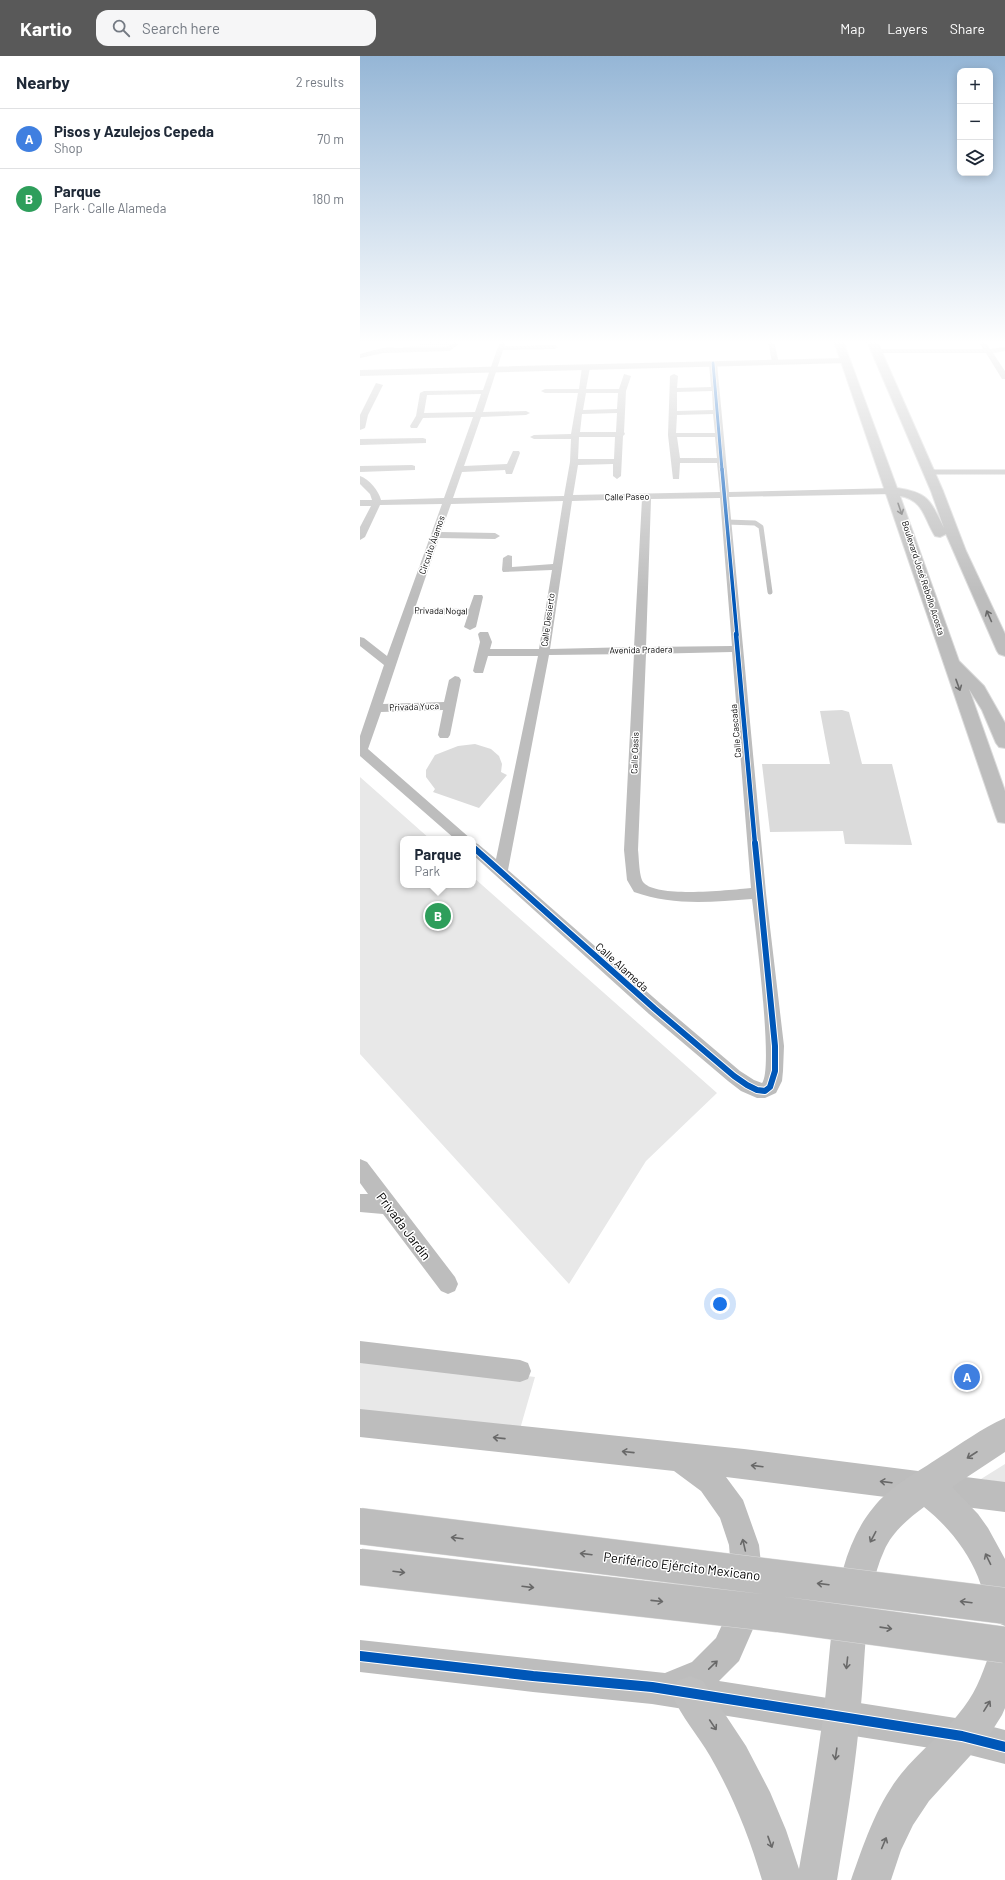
<!DOCTYPE html>
<meta charset="utf-8">
<style>
:root{--surface:#fff;--page:#f6f6f7;--text:#1f2937;--muted:#747a83;--line:#e0e1e3;--accent:#595959}
body{margin:0;font-family:Barlow,sans-serif;background:var(--page);color:var(--text)}
.controls{position:absolute;right:12px;top:12px;display:grid;overflow:hidden;border-radius:8px;box-shadow:0 2px 10px #0003}
.controls button{width:36px;height:36px;display:grid;place-items:center;padding:0;border:0;border-bottom:1px solid var(--line);background:var(--surface);color:var(--text);font:20px sans-serif}
.you{position:absolute;left:360px;top:1248px;width:14px;height:14px;margin:-10px;border:3px solid #fff;border-radius:50%;background:#1a73e8;box-shadow:0 0 0 6px #1a73e833}
.badge{display:grid;place-items:center;width:26px;height:26px;border-radius:50%;background:var(--accent);color:#fff;font-size:13px;font-weight:700}
.pin{position:absolute;translate:-50% -50%;border:2px solid #fff;box-shadow:0 1px 4px #0006}
.popup{position:absolute;left:40px;top:780px;width:76px;height:52px;box-sizing:border-box;display:grid;place-content:center;border-radius:8px;background:var(--surface);filter:drop-shadow(0 1px 3px #0005);font-size:13px;white-space:nowrap;color:var(--muted)}
.popup b{font-size:15px;color:var(--text)}
.popup::after{content:'';position:absolute;left:50%;top:100%;margin-left:-8px;border:8px solid transparent;border-top-color:var(--surface)}
.list{margin:0;padding:0;list-style:none}
h2{display:flex;justify-content:space-between;align-items:center;height:52px;margin:0;padding:0 16px;font-size:17px}
h2 small{font-size:13px;font-weight:400;color:var(--muted)}
.list li{display:grid;grid-template-columns:26px 1fr auto;gap:12px;align-items:center;box-sizing:border-box;height:60px;padding:0 16px;border-top:1px solid var(--line)}
.list b{display:block;font-size:15px;white-space:nowrap}
.list p{margin:0;font-size:13px;white-space:nowrap;color:var(--muted)}
.list em{font-size:13px;font-style:normal;color:var(--muted)}
.icon{flex:none;width:22px;height:22px;fill:none;stroke:currentColor;stroke-width:2;stroke-linecap:round;stroke-linejoin:round}
.map{position:relative;flex:none;width:645px;height:1824px;overflow:hidden}
header{display:flex;align-items:center;gap:24px;box-sizing:border-box;height:56px;padding:0 20px;background:var(--accent);color:#fff}
header strong{font-size:19px}
nav{display:flex;gap:22px;margin-inline-start:auto;font-size:14px}
.search{width:280px;height:36px;background:var(--page);display:flex;align-items:center;gap:10px;box-sizing:border-box;padding:0 14px;border-radius:12px;color:var(--muted);font-size:15px}
main{display:flex}
aside{flex:1;background:var(--surface)}
.map>svg:first-child{display:block}
</style>
<header>
<strong>Kartio</strong>
<div class="search"><svg class="icon" aria-label="search" viewBox="0 0 24 24"><circle cx="10" cy="10" r="6"/><path d="M15 15l6 6"/></svg>Search here</div>
<nav><a>Map</a><a>Layers</a><a>Share</a></nav>
</header>
<main>
<aside>
<h2>Nearby<small>2 results</small></h2>
<ul class="list">
<li><span class="badge" style="background:#3f7fe0">A</span><div><b>Pisos y Azulejos Cepeda</b><p>Shop</p></div><em>70 m</em></li>
<li><span class="badge" style="background:#2e9e5b">B</span><div><b>Parque</b><p>Park · Calle Alameda</p></div><em>180 m</em></li>
</ul>
</aside>
<div class="map">
<svg width="645" height="1824" viewBox="0 0 645 1824">
<rect width="100%" height="100%" fill="#fff"/>
<path fill="#e8e8e8" d="M75 285H95L91 291 32 294Z
M0 721 70 783H43V829H113V821L357 1037 286 1105 209 1228 0 998Z
M0 1299 175 1321 158 1380 0 1362Z
M645 1408V1427L621 1423Z"/>
<path fill="#dbdbdb" d="M482 654 489 656 502 708H532L552 789 485 788 483 775 410 776 402 708H470L460 655Z
M115 688 131 693 139 700 142 708 141 716 147 719 119 752 73 736 75 733 66 721V714L75 699 98 690Z"/>
<g fill="none" stroke-linecap="round" stroke-linejoin="round">
<defs>
<path id="primary" d="M474 285H483L537 432C570 437 570 445 584 472L571 435 507 285H517L583 435 606 495 645 578V600L639 598 637 595 586 478 580 481 575 480C564 463 564 444 540 440L599 605 624 630 645 667V692L639 691 636 687 622 654 609 633 645 735V767L638 766 636 761Z"/>
</defs>
<use href="#primary" stroke="#dbdbdb" stroke-width="2"/>
<path stroke="#bdbdbd" stroke-width="5" d="M569 416H645
M367 466 395 467 401 471 410 536"/>
<path fill="#bdbdbd" fill-rule="evenodd" d="M92 285H98V289L89 295 23 297 0 302V298C8 296 29 289 35 292L87 291 92 288Z
M140 285H146L145 290 195 289 198 291 195 293 143 294 123 356 166 355 170 357 166 359 121 361 104 410 147 408 153 395H159L160 397 152 418H146L145 414 102 416 93 442 204 440 210 406 211 383H174L170 381 174 379 211 378 218 337H185L181 335 185 333H219L222 311 226 309 230 311 226 333H259L264 318 271 320 266 335 264 376 265 378 263 380 261 420 257 423 253 420V408L218 409 213 439 360 436 357 407H320L319 423H313L308 379 310 320 314 318 318 320 317 332 351 331 349 307 353 305 357 307 369 436 534 432 539 435 534 438 369 441 406 837 424 990 423 1015 422 1025 416 1037 405 1042H397L381 1035 368 1025 289 958 113 799V786L118 788 136 803 178 600H128L123 617H115L113 615 120 586 118 578 120 576H128L132 586 130 593H179L192 514 143 516 142 514 143 502 148 499 152 500V511L193 508 203 445 91 448 81 476 135 477 140 480 135 483 79 482 55 552 109 553 114 539H122L123 541 116 571 110 574 104 571 108 559 53 558 23 648 84 646 89 624 95 620 99 621 101 624 90 679 88 682H80L78 679 83 654 21 656 8 693 111 783H95L0 700V680L24 609 0 590V581L4 582 27 600 82 448 20 449 5 481 0 484V471L11 450H0V444H12L10 438 0 428V420C9 423 19 435 21 444L84 442 113 361 63 362 57 372H51L50 370 56 360 60 337 64 335 123 334ZM352 335 353 354 317 355V336ZM226 337H258L257 353 223 354ZM121 338 115 356 64 357 67 339ZM257 357 256 376H220L222 358ZM353 358 355 377H316L317 359ZM219 381H255L254 403H218ZM317 381H355L357 402H320ZM360 442 372 590 286 591 291 443ZM282 443 274 591 190 593 212 445ZM372 596 391 832C370 834 298 842 284 827 279 823 279 801 278 794L286 598ZM274 598 264 794 267 824 274 836C313 850 351 846 392 843 395 869 414 1014 402 1027L394 1024 380 1015 301 948 148 814 189 599Z
M408 285H414L419 308 412 306Z
M623 285 625 286 630 293 645 291V295L633 297 645 315V323H642L626 297H516L512 295 516 293H623L620 287Z
M16 327 23 329 8 359 5 372 0 374V359Z
M63 382 66 383V387L0 389V383Z
M52 409 55 410V414L0 416V410Z
M0 1103 7 1106 95 1221 98 1228 95 1235 88 1238 81 1235 23 1158 0 1156V1138H8L0 1127Z
M0 1285 160 1304 168 1307 171 1315 168 1323 160 1326 0 1307Z"/>
<path fill="#bdbdbd" fill-rule="evenodd" d="M486 302 490 305 489 307 0 320V314Z
M0 1353 384 1393 645 1426V1456L366 1421 383 1444 399 1489 403 1526 398 1562 393 1573 379 1605 359 1625 602 1663 645 1674V1708L602 1697 292 1648 173 1636 0 1616V1584L305 1617 332 1606 356 1582 366 1560 372 1526 369 1489 360 1462 341 1435 314 1415 0 1381Z"/>
<path fill="#bfbfbf" fill-rule="evenodd" d="M645 1362V1396L592 1431 618 1458 628 1472 645 1503V1570L633 1565C627 1551 624 1536 618 1521 607 1494 587 1469 564 1451 548 1463 532 1476 524 1495 503 1541 506 1609 500 1659 495 1714 486 1769 477 1824H402C389 1780 373 1740 350 1700 338 1679 321 1661 312 1638L317 1625 330 1620 343 1625 386 1690 410 1736 426 1774 439 1813C448 1762 456 1712 463 1661 472 1596 469 1505 513 1452 530 1430 558 1416 580 1401 601 1388 622 1372 645 1362Z
M645 1586V1652L642 1659 630 1678 569 1745 553 1769 541 1794 531 1824H491C504 1787 517 1748 541 1718 560 1694 586 1676 604 1651 618 1633 624 1612 632 1591Z"/>
<use href="#primary" fill="#bdbdbd" fill-rule="evenodd"/>
<defs>
<path id="trunk-bridge" d="M0 1470 645 1550
M0 1511 418 1558 645 1589"/>
</defs>
<use href="#trunk-bridge" stroke="#dbdbdb" stroke-width="37" stroke-linecap="butt"/>
<use href="#trunk-bridge" stroke="#bdbdbd" stroke-width="36"/>
<defs>
<path id="cycleway-far4" d="M353 307 362 414"/>
<path id="cycleway-far3" d="M362 413 377 579"/>
<path id="cycleway-far2" d="M376 578 395 788"/>
<path id="cycleway-far1" d="M113 791 295 953 374 1020 387 1029 397 1034 405 1035 410 1031 415 1015V990L395 787"/>
<path id="cycleway" d="M0 1600 173 1620 292 1631 602 1680 645 1691"/>
</defs>
<use href="#cycleway-far4" stroke="#fff" stroke-width="4"/>
<use href="#cycleway-far3" stroke="#fff" stroke-width="5"/>
<use href="#cycleway-far2" stroke="#fff" stroke-width="6"/>
<use href="#cycleway-far1" stroke="#fff" stroke-width="8"/>
<use href="#cycleway" stroke="#fff" stroke-width="12"/>
<use href="#cycleway-far4" stroke="#0057b8" stroke-width="3"/>
<use href="#cycleway-far3" stroke="#0057b8" stroke-width="3.5"/>
<use href="#cycleway-far2" stroke="#0057b8" stroke-width="4.5"/>
<use href="#cycleway-far1" stroke="#0057b8" stroke-width="6"/>
<use href="#cycleway" stroke="#0057b8" stroke-width="10"/>
</g>
<defs><path id="oneway-shaft" d="M-6 0H5M1.5-3L5.5 0L1.5 3" fill="none" stroke-width="1.6" stroke-linecap="round" stroke-linejoin="round"/></defs>
<g stroke="#686868">
<use href="#oneway-shaft" transform="translate(540 453) rotate(71)"/>
<use href="#oneway-shaft" transform="translate(629 560) rotate(-114)"/>
<use href="#oneway-shaft" transform="translate(598 629) rotate(70)"/>
<use href="#oneway-shaft" transform="translate(139 1382) rotate(-174)"/>
<use href="#oneway-shaft" transform="translate(268 1396) rotate(-174)"/>
<use href="#oneway-shaft" transform="translate(397 1410) rotate(-173)"/>
<use href="#oneway-shaft" transform="translate(526 1426) rotate(-173)"/>
<use href="#oneway-shaft" transform="translate(97 1482) rotate(-173)"/>
<use href="#oneway-shaft" transform="translate(384 1489) rotate(-103)"/>
<use href="#oneway-shaft" transform="translate(226 1498) rotate(-173)"/>
<use href="#oneway-shaft" transform="translate(39 1516) rotate(7)"/>
<use href="#oneway-shaft" transform="translate(463 1528) rotate(-173)"/>
<use href="#oneway-shaft" transform="translate(168 1531) rotate(7)"/>
<use href="#oneway-shaft" transform="translate(297 1545) rotate(6)"/>
<use href="#oneway-shaft" transform="translate(606 1546) rotate(-173)"/>
<use href="#oneway-shaft" transform="translate(526 1572) rotate(8)"/>
<use href="#oneway-shaft" transform="translate(353 1609) rotate(-44)"/>
</g>
<g stroke="#696969">
<use href="#oneway-shaft" transform="translate(612 1399) rotate(147)"/>
<use href="#oneway-shaft" transform="translate(513 1481) rotate(118)"/>
<use href="#oneway-shaft" transform="translate(628 1503) rotate(-116)"/>
<use href="#oneway-shaft" transform="translate(487 1607) rotate(96)"/>
<use href="#oneway-shaft" transform="translate(627 1650) rotate(-58)"/>
<use href="#oneway-shaft" transform="translate(353 1669) rotate(56)"/>
<use href="#oneway-shaft" transform="translate(476 1698) rotate(98)"/>
<use href="#oneway-shaft" transform="translate(410 1786) rotate(70)"/>
<use href="#oneway-shaft" transform="translate(524 1787) rotate(-67)"/>
</g>
<linearGradient id="sky" x2="0" y2="1"><stop stop-color="#95b6d6"/><stop offset="0.53" stop-color="#fff"/><stop offset="1" stop-color="#fff" stop-opacity="0"/></linearGradient>
<rect width="645" height="540" fill="url(#sky)"/>
<g text-anchor="middle" stroke-width="3" stroke-linejoin="round" paint-order="stroke">
<g font-size="9" fill="#000" stroke="#fff">
<text transform="translate(267 441) rotate(-1)" y="3">Calle Paseo</text>
<text transform="translate(72 489) rotate(-71)" y="3">Circuito Álamos</text>
<text transform="translate(563 522) rotate(72)" y="3">Boulevard José Rebollo Acosta</text>
<text transform="translate(81 555) rotate(1)" y="3">Privada Nogal</text>
<text transform="translate(188 564) rotate(-82)" y="3">Calle Desierto</text>
<text transform="translate(281 594) rotate(-1)" y="3">Avenida Pradera</text>
<text transform="translate(54 651) rotate(-2)" y="3">Privada Yuca</text>
<text transform="translate(376 675) rotate(-95)" y="3">Calle Cascada</text>
<text transform="translate(275 697) rotate(-88)" y="3">Calle Oasis</text>
</g>
<g font-size="11" fill="#000" stroke="#fff">
<text transform="translate(262 911) rotate(42)" y="4">Calle Alameda</text>
</g>
<g font-size="13" fill="#000" stroke="#fff">
<text transform="translate(44 1170) rotate(53)" y="5">Privada Jardín</text>
<text transform="translate(322 1510) rotate(7)" y="5">Periférico Ejército Mexicano</text>
</g>
</g>
</svg>
<div class="controls">
<button>+</button>
<button>−</button>
<button><svg class="icon" aria-label="layers" viewBox="0 0 24 24"><path d="M12 4l9 5-9 5-9-5zM3 14l9 5 9-5"/></svg></button>
</div>
<div class="you"></div>
<div class="pin badge" style="left:607px;top:1321px;background:#3f7fe0">A</div>
<div class="pin badge" style="left:78px;top:860px;background:#2e9e5b">B</div>
<div class="popup"><b>Parque</b>Park</div>
</div>
</main>
